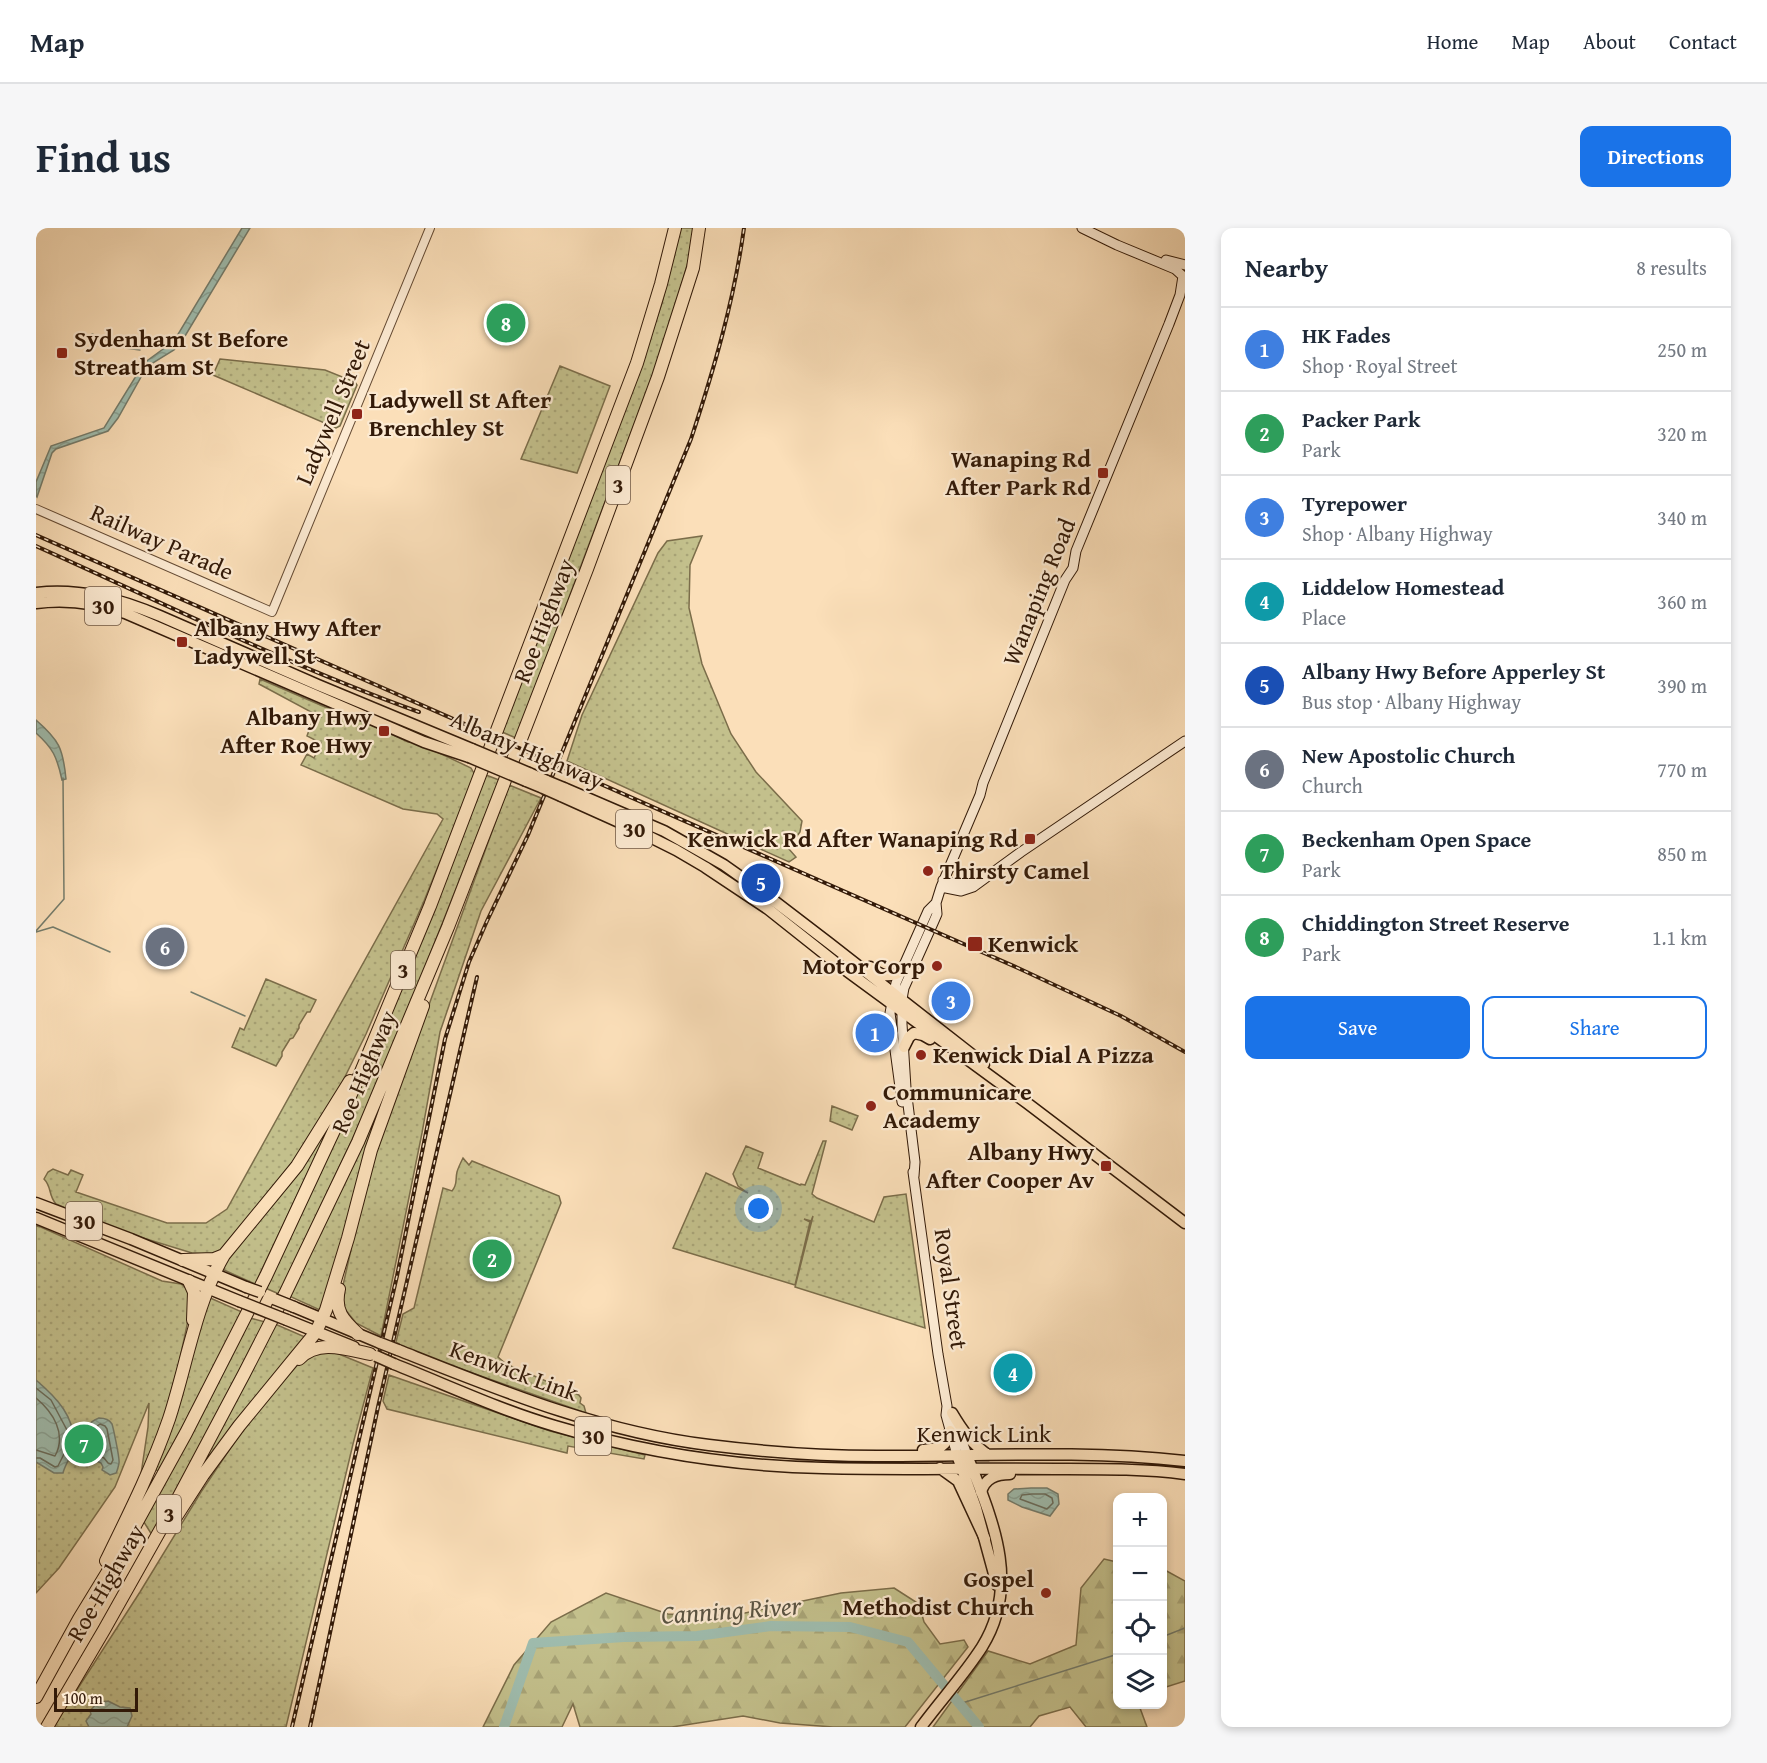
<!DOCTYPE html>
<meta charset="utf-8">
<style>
:root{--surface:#fff;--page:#f6f6f7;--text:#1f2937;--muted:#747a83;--line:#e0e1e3;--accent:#1a73e8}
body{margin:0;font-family:"Gentium Book Plus",serif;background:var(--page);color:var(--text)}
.controls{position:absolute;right:18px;bottom:18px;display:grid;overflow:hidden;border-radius:12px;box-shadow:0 3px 9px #0003}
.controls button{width:54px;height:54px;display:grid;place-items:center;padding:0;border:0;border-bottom:2px solid var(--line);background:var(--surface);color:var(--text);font:30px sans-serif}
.scale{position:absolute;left:18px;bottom:15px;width:84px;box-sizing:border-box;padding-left:6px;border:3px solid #331a08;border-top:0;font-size:16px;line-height:21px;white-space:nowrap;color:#331a08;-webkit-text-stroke:4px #fcead2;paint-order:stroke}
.you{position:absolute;left:723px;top:981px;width:21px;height:21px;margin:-15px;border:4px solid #fff;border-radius:50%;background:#1a73e8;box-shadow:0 0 0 9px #1a73e833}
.badge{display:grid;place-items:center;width:39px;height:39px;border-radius:50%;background:var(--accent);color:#fff;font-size:20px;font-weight:700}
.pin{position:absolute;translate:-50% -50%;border:3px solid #fff;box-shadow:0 2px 6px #0006}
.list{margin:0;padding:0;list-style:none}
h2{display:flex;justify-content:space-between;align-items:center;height:78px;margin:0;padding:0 24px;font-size:26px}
h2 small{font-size:20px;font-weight:400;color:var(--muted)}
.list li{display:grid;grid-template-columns:39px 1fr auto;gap:18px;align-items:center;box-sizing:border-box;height:84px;padding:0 24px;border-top:2px solid var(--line)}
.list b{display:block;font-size:22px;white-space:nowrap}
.list p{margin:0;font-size:20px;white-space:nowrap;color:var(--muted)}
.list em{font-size:20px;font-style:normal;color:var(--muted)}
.actions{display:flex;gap:12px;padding:18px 24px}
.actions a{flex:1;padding:14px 0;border:2px solid var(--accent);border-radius:12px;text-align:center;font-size:21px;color:var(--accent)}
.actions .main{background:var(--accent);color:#fff}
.icon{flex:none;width:33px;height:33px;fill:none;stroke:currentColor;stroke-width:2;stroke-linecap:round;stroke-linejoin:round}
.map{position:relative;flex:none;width:1149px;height:1499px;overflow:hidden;border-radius:12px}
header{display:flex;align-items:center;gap:36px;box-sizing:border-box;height:84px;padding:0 30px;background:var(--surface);border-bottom:2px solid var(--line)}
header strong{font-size:28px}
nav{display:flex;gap:33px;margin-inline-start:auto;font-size:21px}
.intro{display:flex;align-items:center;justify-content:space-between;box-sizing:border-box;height:144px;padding:0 36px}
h1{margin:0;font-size:42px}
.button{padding:15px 27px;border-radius:12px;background:var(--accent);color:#fff;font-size:21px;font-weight:700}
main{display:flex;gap:36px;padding:0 36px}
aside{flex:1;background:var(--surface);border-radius:12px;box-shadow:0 3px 9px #0003}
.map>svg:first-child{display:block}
</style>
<header>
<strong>Map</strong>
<nav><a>Home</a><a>Map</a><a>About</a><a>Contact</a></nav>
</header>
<div class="intro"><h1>Find us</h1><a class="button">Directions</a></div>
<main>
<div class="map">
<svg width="1149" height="1499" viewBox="0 0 1149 1499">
<defs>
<pattern id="green-dots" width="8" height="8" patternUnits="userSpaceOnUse" patternTransform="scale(1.5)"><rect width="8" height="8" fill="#c3c08c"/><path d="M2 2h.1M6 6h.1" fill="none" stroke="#a8a477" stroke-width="1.8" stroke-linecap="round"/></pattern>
<pattern id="forest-firs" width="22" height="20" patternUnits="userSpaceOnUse" patternTransform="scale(1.5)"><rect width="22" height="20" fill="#c3c08c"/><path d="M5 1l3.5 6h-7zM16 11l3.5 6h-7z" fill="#a8a477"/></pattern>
<pattern id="water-waves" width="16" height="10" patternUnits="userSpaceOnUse" patternTransform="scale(1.5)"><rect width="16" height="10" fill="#9fbdaf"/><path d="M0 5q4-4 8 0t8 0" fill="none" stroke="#89a295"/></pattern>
</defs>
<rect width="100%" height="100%" fill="#fbdfb9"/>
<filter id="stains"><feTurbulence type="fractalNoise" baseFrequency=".00333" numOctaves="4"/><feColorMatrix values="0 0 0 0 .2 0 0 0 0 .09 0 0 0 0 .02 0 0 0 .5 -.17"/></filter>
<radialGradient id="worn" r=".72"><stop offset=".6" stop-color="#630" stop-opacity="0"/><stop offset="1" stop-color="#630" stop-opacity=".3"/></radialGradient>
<path fill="url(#green-dots)" stroke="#7b6d4a" stroke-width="1.5" d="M644 0H659L654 27 630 112 480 510 466 504 596 163 626 75Z
M455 81 490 97 485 109 450 93Z
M184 131 289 142 319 154 321 157 304 198 300 200 177 147Z
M524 138 574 158 541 245 485 231Z
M666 308 654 337 653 380 666 436 695 506 720 544 766 593 764 604 752 620 760 629 753 634 531 533 546 487 622 325 631 313Z
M224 451 289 479 306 483 372 514H380L435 540 439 547 388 673 330 806 299 869 269 918 218 984 181 1027 156 1025 81 1002 20 976C12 967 16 959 8 951L12 944 17 941 32 947 35 942 47 947 40 964 131 995H170L191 981 407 591 401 586 367 581 265 537 271 526 278 530 285 515 271 508 279 486 223 456Z
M450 547 463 552 370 787 325 893 243 1066 227 1059Z
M473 557 505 570 445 683 404 804 386 905 345 1108 320 1095 309 1081H307L305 1066 315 1022V1015L335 936Z
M230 751 280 772 274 784H271L263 797V800L257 810 254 811 246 824V828L240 838 196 819 204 800 208 802Z
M361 838 286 1083 253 1068Z
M796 878 822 888 816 902 794 893Z
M303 879 219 1056 188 1042 187 1037Z
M787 913H790L776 966 781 970 838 994 848 969 870 966 889 1100 759 1059 777 988 775 993 768 991 774 994 759 1057 637 1020 670 945 712 965 702 958 697 946 710 918 727 925 722 940 764 957 765 956 769 957Z
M427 930 433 937 436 933 523 968 525 975 462 1129 470 1136 543 1167 545 1170 544 1175 548 1178 550 1185 363 1119V1116L360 1114 367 1086 378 1080 407 960 416 963C422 956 419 952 421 944 422 940 425 934 427 930Z
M0 997 126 1053 145 1056 150 1060 152 1064 154 1083 143 1135 126 1197 105 1246 112 1199 113 1175 79 1259 23 1340 0 1365Z
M172 1069 206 1084 166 1163 122 1243 117 1240Z
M214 1090 229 1094 116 1307 106 1291Z
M239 1096 269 1109 161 1245Z
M280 1123 298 1124 337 1140 317 1216 250 1499H17L104 1364 165 1264 216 1188 264 1134Z
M353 1147 514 1203 609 1227 608 1231 532 1218 531 1225 351 1181 347 1173Z"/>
<path fill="url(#forest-firs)" stroke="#7b6d4a" stroke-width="1.5" d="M1068 1331 1081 1334 1082 1476 1106 1477 1104 1480 1111 1499H1050L1034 1479 1003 1488 994 1499H897L952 1423 994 1436 1040 1417 1045 1360Z
M1127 1341 1149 1353V1453L1127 1460Z
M858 1360 883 1376 888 1394 904 1416 928 1412 932 1419 869 1499H797L744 1495 707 1488 636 1499H544L537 1476 526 1499H447L478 1437 515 1394 570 1365 632 1386 668 1388 709 1385 805 1365Z"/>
<path fill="url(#water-waves)" stroke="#747c6c" stroke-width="1.5" d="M206 0H214L149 108 138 122 115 136 109 142 82 190 72 203 20 221 16 225 1 269 0 268V254L15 218 68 200 108 135 138 113Z
M0 492C23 512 27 520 30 551L26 552C21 529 17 520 0 505Z
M0 1152C20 1169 41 1190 37 1219 36 1228 29 1236 27 1245H18L0 1234Z
M63 1190C68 1190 73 1191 76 1196 77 1199 84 1231 83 1235 83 1236 81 1244 80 1245L74 1247 66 1242 67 1239 65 1235 56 1231 54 1227 55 1223 49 1214C50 1202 51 1194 63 1190Z
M995 1260H1011L1022 1266 1023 1276 1014 1288 986 1279 972 1272V1266L978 1261Z
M72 1473 84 1479 94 1480 96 1488 91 1499H53L50 1493 55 1486 54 1483 60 1476Z"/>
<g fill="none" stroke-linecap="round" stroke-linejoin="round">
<path stroke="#696c5c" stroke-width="1.5" d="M0 1160 15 1172 32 1204 31 1220 22 1238 19 1239 4 1230H0
M0 1170C17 1184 31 1206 19 1228L0 1222
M64 1196 69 1198 71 1201 77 1232 75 1236 72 1235 68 1230 61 1227 60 1220 55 1214 57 1201Z
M996 1266H1009L1016 1270 1017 1275 1011 1281 984 1271 986 1267Z"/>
<path stroke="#747c6c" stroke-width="1.5" d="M56 106 89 120 104 122
M0 703 28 671 27 550
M0 704 17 699 74 724
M155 764 209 788
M1126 1409 1149 1400
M923 1476 1082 1426"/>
<path stroke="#9fbdaf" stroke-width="10" d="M468 1499 497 1415 588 1409 661 1408 735 1398 814 1399 872 1414 943 1499"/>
<defs>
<path id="tertiary" d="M0 281 236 384 394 0"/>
<path id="secondary" d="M1046 0 1081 17 1139 41 1149 50
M1130 32 1149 37
M907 652 925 657 936 653
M905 659 925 663 937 659 985 624 1149 513
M866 874 854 785 860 755 892 683 900 675
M877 944 902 1126 911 1178 910 1187 921 1227
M878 948 879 934 870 860 866 796V771L868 760 898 693 901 686 900 675 905 659 944 567 947 555 1029 352 1037 340 1040 323 1133 96 1144 67 1147 48
M919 1194 931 1227"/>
<path id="primary" d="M921 1227 940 1280 961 1357
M885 1499C905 1472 928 1447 946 1419 986 1355 955 1289 931 1227"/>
<path id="trunk" d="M0 365C44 360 84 371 124 388L282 457 436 521
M0 375C30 371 60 375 89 385L388 514 433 529
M493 545 511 553
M490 553 507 560
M528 560 628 603 688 637 729 666 793 715 948 836
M525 568 594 599 640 622 669 639 732 681 800 735 991 875 1149 995
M834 739C844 747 853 751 865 743
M868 819 873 809 878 805 887 807 894 811
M0 975 95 1011 210 1059
M0 990 203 1073
M258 1079 344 1115
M251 1092 318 1119
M362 1122C463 1162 564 1204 673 1217 729 1224 785 1228 841 1228 943 1228 1047 1222 1149 1233
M358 1136C411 1157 464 1182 519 1198 606 1224 696 1238 787 1240 868 1242 950 1240 1031 1241 1071 1241 1110 1241 1149 1246
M916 1185C926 1202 936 1216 952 1227
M887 1222C903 1220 911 1220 914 1203
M904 1240 922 1253 949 1311
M945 1264C949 1250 960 1246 974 1246"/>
<path id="motorway" d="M147 1032 178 1031 188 1027
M153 1053 158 1064 157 1092
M303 1061C298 1083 307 1092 322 1106
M263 1131C282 1111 310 1121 334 1126
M138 1292 167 1247 203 1198 280 1104 290 1082 312 1010 335 922 387 778
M70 1333C93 1286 116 1240 133 1191 151 1136 159 1077 188 1027L261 938 314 853
M0 1469 43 1391 90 1314 150 1205 230 1048 322 851 394 678 601 135 625 56 639 0
M11 1499 68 1402 140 1274 208 1146 249 1066 322 914 412 699 551 341 622 149 657 40 663 0"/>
</defs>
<use href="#tertiary" stroke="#654b34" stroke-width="10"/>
<use href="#secondary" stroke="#331a08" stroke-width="11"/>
<use href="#primary" stroke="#331a08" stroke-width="13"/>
<use href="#trunk" stroke="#331a08" stroke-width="13"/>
<use href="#motorway" stroke="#331a08" stroke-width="14"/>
<use href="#tertiary" stroke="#fcead2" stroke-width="8"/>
<use href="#secondary" stroke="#fcead2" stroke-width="9"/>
<use href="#primary" stroke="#fbdfb9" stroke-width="10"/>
<use href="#trunk" stroke="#fbdfb9" stroke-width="10"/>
<use href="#motorway" stroke="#fbdfb9" stroke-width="12"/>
<defs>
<path id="rail" d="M0 307 982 740 1085 788 1149 824
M0 318C127 375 252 437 383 484
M256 1499 361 1048 409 811 433 734 451 693 492 607 655 211C678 141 698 73 708 0
M274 1499 342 1179 441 749"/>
</defs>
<use href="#rail" stroke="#331a08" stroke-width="4"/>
<use href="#rail" stroke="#fcead2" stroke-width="1.5" stroke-dasharray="4.5" stroke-linecap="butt"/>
<defs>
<path id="trunk-bridge" d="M436 521 493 545
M433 529 490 553
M511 553 528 560
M507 560 525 568
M210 1059 224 1064
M238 1071 258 1079
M203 1073 251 1092
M344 1115 362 1122
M340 1128 358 1136"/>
</defs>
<use href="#trunk-bridge" stroke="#331a08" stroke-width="13" stroke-linecap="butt"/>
<use href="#trunk-bridge" stroke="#fbdfb9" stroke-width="10"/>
</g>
<g fill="#8f2418" stroke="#fcead2" stroke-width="2">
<rect x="20" y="119" width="12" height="12" rx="3"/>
<rect x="315" y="180" width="12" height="12" rx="3"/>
<rect x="1061" y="239" width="12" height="12" rx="3"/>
<rect x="140" y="408" width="12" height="12" rx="3"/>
<rect x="342" y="497" width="12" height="12" rx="3"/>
<rect x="988" y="605" width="12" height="12" rx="3"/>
<circle cx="892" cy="643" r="6"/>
<rect x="931" y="708" width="16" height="16" rx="3"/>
<circle cx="901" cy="738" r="6"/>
<circle cx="885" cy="827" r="6"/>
<circle cx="835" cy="878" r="6"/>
<rect x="1064" y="932" width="12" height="12" rx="3"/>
<circle cx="1010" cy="1365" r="6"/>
</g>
<g text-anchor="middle" stroke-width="4.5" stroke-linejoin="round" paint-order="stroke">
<g fill="#fcead2" stroke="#6f5845" stroke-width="1.5">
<rect x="570" y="238" width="24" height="38" rx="4.5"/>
<rect x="49" y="359" width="36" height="38" rx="4.5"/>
<rect x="580" y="582" width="36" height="38" rx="4.5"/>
<rect x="355" y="723" width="24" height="38" rx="4.5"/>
<rect x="30" y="974" width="36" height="38" rx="4.5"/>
<rect x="539" y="1189" width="36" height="38" rx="4.5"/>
<rect x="121" y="1267" width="24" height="38" rx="4.5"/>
</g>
<g font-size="22" font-weight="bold" fill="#331a08">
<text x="582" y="265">3</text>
<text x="67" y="386">30</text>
<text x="598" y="609">30</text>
<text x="367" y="750">3</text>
<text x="48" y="1001">30</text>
<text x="557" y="1216">30</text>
<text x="133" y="1294">3</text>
</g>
<g font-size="24" font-weight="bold" fill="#331a08" stroke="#fcead2" text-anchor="start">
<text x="38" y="119">Sydenham St Before<tspan x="38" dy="28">Streatham St</tspan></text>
<text x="333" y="180">Ladywell St After<tspan x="333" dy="28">Brenchley St</tspan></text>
<text x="1055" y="239" text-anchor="end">Wanaping Rd<tspan x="1055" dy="28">After Park Rd</tspan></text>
<text x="158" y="408">Albany Hwy After<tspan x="158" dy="28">Ladywell St</tspan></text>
<text x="336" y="497" text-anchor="end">Albany Hwy<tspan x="336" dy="28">After Roe Hwy</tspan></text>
<text x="982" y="619" text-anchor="end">Kenwick Rd After Wanaping Rd</text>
<text x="904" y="651">Thirsty Camel</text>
<text x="952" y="724">Kenwick</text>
<text x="889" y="746" text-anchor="end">Motor Corp</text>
<text x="897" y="835">Kenwick Dial A Pizza</text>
<text x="847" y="872">Communicare<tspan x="847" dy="28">Academy</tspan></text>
<text x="1058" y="932" text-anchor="end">Albany Hwy<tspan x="1058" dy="28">After Cooper Av</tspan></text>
<text x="998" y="1359" text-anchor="end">Gospel<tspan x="998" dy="28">Methodist Church</tspan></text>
</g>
<g font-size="24" fill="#331a08" stroke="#fcead2">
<text transform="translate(297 184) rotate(-67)" y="8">Ladywell Street</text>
<text transform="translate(126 314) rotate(24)" y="8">Railway Parade</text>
<text transform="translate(1003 364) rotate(-68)" y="8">Wanaping Road</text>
<text transform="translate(508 393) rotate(-69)" y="8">Roe Highway</text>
<text transform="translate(491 522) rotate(23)" y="8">Albany Highway</text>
<text transform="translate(328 844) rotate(-67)" y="8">Roe Highway</text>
<text transform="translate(915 1061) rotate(82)" y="8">Royal Street</text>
<text transform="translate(478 1143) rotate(20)" y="8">Kenwick Link</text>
<text x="948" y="1214">Kenwick Link</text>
<text transform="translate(70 1355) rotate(-60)" y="8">Roe Highway</text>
</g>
<g font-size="26" font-style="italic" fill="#595342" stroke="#fcead2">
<text transform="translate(695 1382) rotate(-4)" y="9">Canning River</text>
</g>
</g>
<rect width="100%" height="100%" filter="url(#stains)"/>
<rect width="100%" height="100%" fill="url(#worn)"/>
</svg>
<div class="controls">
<button>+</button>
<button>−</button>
<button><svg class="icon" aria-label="locate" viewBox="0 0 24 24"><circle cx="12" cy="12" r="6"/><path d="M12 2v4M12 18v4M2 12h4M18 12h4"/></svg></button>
<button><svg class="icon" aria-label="layers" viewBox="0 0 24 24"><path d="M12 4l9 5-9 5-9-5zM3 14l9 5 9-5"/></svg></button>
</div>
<div class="scale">100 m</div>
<div class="you"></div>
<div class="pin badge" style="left:839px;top:805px;background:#3f7fe0">1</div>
<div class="pin badge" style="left:456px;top:1031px;background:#2e9e5b">2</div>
<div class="pin badge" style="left:915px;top:773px;background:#3f7fe0">3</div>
<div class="pin badge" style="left:977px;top:1145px;background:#0f9aa8">4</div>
<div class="pin badge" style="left:725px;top:655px;background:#1a4fb4">5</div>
<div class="pin badge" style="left:129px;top:719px;background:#6b7280">6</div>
<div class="pin badge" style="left:48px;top:1216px;background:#2e9e5b">7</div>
<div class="pin badge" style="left:470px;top:95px;background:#2e9e5b">8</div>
</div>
<aside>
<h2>Nearby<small>8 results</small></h2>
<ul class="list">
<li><span class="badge" style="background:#3f7fe0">1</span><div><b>HK Fades</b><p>Shop · Royal Street</p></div><em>250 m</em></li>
<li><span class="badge" style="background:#2e9e5b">2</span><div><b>Packer Park</b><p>Park</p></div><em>320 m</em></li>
<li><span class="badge" style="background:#3f7fe0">3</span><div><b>Tyrepower</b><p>Shop · Albany Highway</p></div><em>340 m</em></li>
<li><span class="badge" style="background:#0f9aa8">4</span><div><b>Liddelow Homestead</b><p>Place</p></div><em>360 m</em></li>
<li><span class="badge" style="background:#1a4fb4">5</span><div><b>Albany Hwy Before Apperley St</b><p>Bus stop · Albany Highway</p></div><em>390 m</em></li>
<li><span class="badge" style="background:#6b7280">6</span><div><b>New Apostolic Church</b><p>Church</p></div><em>770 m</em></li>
<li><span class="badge" style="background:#2e9e5b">7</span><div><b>Beckenham Open Space</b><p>Park</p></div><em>850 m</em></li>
<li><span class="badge" style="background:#2e9e5b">8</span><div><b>Chiddington Street Reserve</b><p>Park</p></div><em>1.1 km</em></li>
</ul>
<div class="actions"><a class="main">Save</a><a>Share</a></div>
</aside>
</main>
